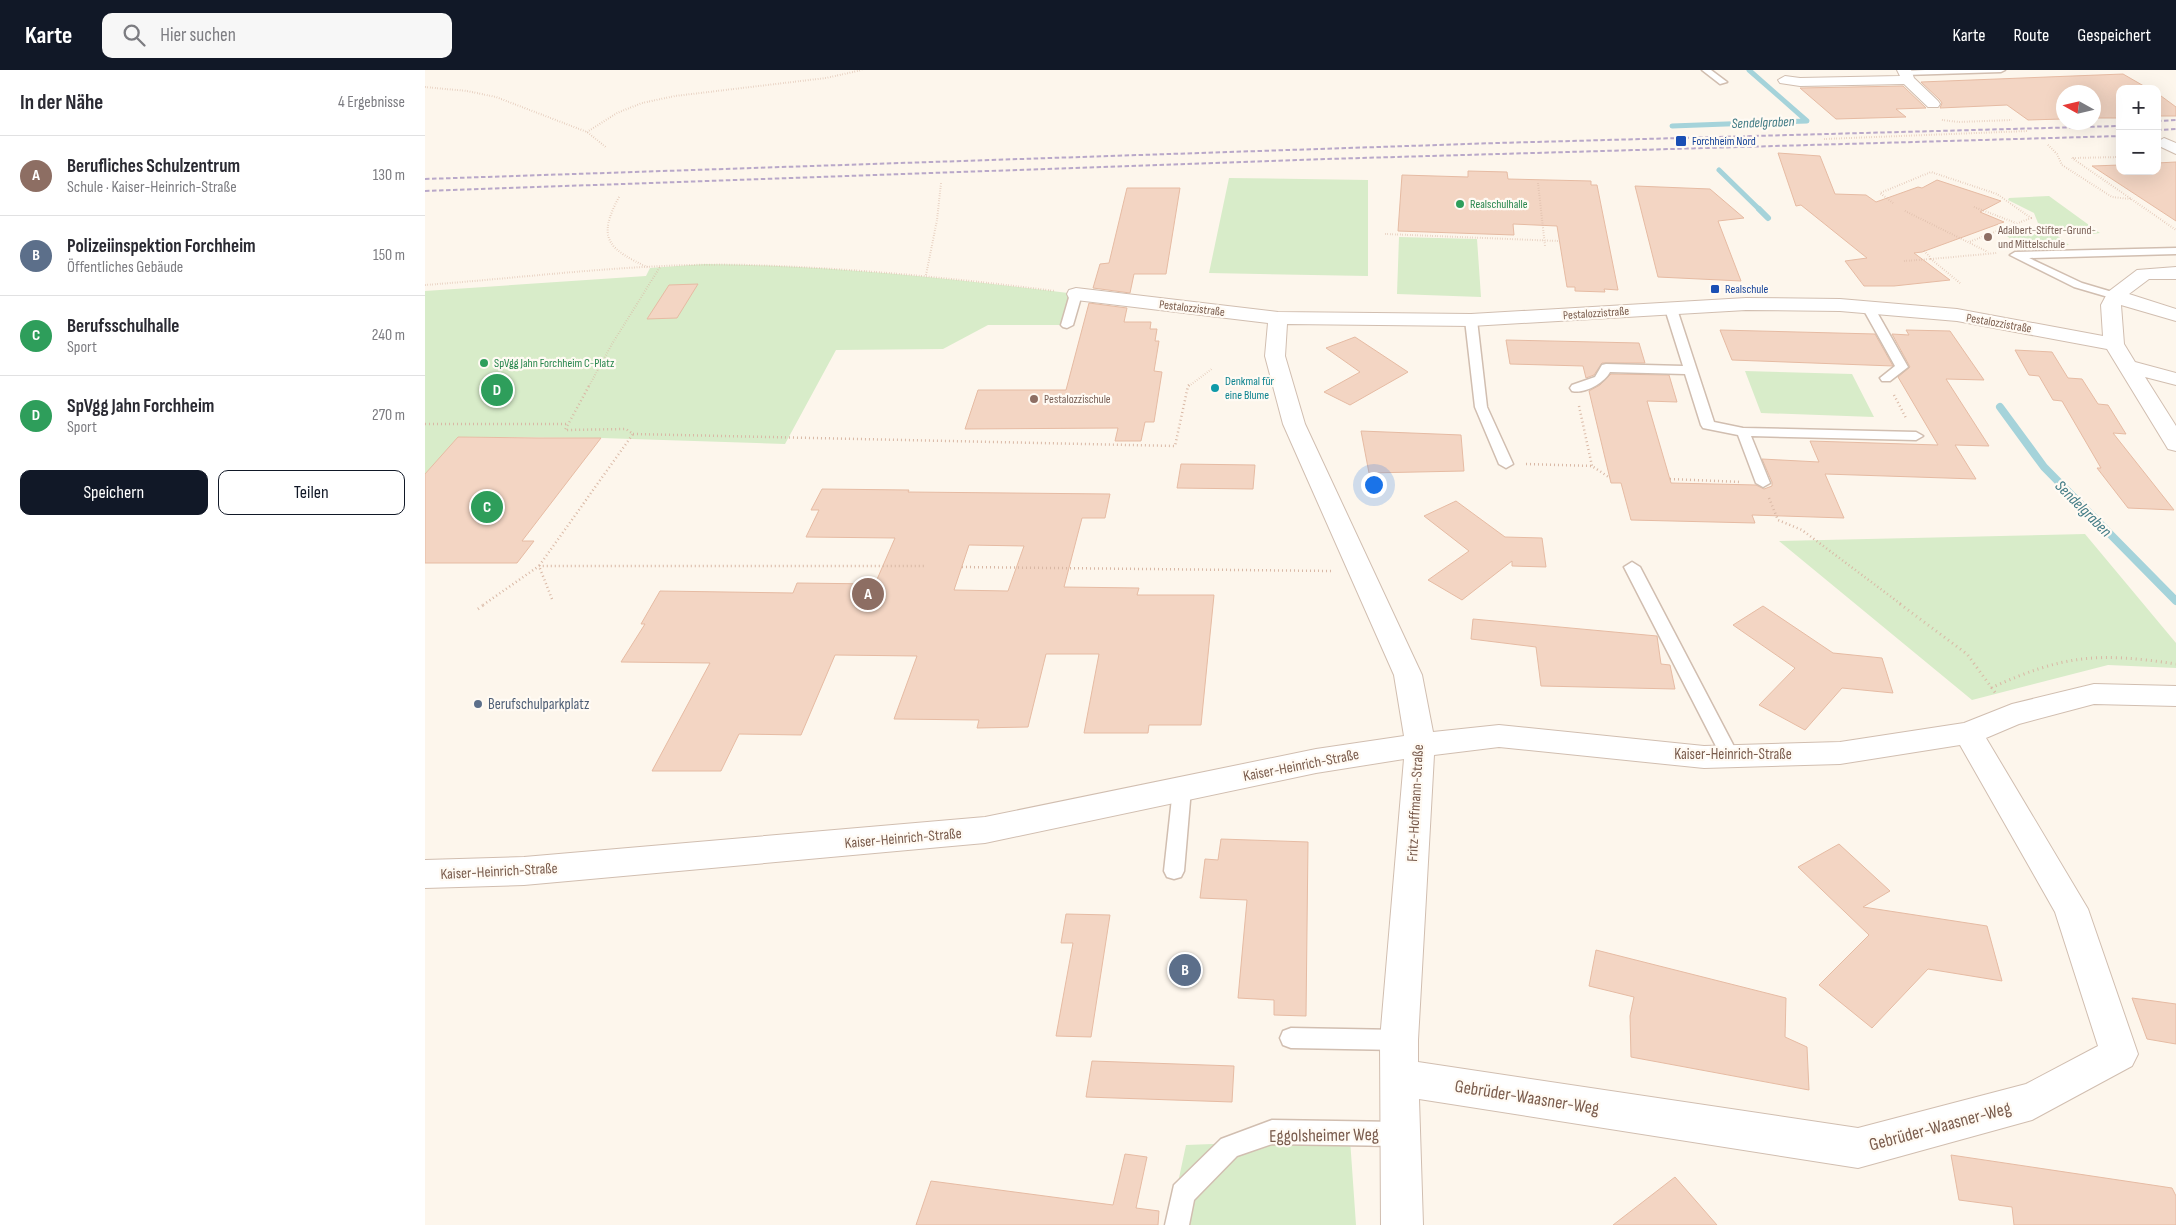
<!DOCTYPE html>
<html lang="de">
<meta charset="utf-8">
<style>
:root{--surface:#fff;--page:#f7f7f7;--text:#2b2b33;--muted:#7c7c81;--line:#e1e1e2;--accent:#111827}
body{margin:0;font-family:"Sofia Sans Condensed",sans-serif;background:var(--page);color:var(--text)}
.controls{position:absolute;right:15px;top:15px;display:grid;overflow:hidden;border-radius:10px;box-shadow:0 5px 20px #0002}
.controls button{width:45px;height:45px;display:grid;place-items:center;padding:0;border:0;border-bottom:1px solid var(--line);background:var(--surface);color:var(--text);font:25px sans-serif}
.compass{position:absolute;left:1631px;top:15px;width:45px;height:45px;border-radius:50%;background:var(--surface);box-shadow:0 5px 20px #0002;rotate:278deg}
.you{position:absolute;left:948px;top:414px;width:18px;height:18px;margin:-12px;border:4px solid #fff;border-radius:50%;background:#1a73e8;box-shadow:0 0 0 8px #1a73e833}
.badge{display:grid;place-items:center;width:32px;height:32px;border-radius:50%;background:var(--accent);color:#fff;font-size:16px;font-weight:700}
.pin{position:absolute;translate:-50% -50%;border:2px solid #fff;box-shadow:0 1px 5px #0006}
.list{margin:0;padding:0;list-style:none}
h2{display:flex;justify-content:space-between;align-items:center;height:65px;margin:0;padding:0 20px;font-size:21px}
h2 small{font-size:16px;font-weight:400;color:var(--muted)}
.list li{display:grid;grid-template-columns:32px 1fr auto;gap:15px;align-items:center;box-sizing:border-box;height:80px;padding:0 20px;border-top:1px solid var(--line)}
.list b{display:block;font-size:19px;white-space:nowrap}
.list p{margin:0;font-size:16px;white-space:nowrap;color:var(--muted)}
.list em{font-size:16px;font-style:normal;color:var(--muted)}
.actions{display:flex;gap:10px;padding:15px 20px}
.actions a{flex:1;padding:11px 0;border:1px solid var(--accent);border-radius:10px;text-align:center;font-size:18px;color:var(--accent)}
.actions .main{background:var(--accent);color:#fff}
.icon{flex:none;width:28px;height:28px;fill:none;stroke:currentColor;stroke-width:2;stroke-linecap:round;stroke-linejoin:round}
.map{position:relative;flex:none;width:1751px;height:1155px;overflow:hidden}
header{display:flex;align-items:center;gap:30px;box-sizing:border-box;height:70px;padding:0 25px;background:var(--accent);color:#fff}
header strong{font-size:24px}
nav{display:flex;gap:28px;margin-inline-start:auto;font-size:18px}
.search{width:350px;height:45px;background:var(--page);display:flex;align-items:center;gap:12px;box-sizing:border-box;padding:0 18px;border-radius:10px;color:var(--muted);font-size:19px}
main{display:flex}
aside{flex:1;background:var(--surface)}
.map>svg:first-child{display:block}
</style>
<header>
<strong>Karte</strong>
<div class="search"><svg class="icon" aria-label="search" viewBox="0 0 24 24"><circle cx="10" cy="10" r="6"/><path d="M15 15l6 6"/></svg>Hier suchen</div>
<nav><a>Karte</a><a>Route</a><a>Gespeichert</a></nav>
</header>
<main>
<aside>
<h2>In der Nähe<small>4 Ergebnisse</small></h2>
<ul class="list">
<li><span class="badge" style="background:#8d6e63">A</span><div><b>Berufliches Schulzentrum</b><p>Schule · Kaiser-Heinrich-Straße</p></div><em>130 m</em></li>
<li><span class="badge" style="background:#5c6f8a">B</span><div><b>Polizeiinspektion Forchheim</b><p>Öffentliches Gebäude</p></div><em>150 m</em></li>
<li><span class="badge" style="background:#2e9e5b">C</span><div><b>Berufsschulhalle</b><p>Sport</p></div><em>240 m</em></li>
<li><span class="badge" style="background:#2e9e5b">D</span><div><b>SpVgg Jahn Forchheim</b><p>Sport</p></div><em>270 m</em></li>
</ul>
<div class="actions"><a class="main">Speichern</a><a>Teilen</a></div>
</aside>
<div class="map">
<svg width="1751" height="1155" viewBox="0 0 1751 1155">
<rect width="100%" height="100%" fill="#fdf6ec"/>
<path fill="#d8ecc9" d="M804 108 943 110V206L784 203Z
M1624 126 1675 163 1653 166 1613 153 1609 143 1583 130 1584 128Z
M1629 163 1644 175 1596 178 1582 166Z
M974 167 1052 169 1056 227 972 224Z
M280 194C405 195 527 209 651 224L647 255H563L518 279 411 280 360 374 176 368 34 367 0 404V221L221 206 225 198Z
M1320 301 1427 304 1449 347 1336 343Z
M1660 464 1751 573V598L1683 595 1547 630 1354 471Z
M925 1069 931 1155H744L761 1075Z"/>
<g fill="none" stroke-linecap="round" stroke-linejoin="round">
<path stroke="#a5d3da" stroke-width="5" d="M1247 56 1382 51 1324 0
M1294 100 1335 140"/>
<path stroke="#a5d3da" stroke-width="6" d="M1334 139 1343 148"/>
<path stroke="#a5d3da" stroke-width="8" d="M1575 337 1619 397 1751 531"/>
</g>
<path fill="#f3d5c3" stroke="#e6bba3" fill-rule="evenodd" d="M1698 4 1724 19H1695V48H1668V22H1638V49L1603 50 1582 35 1515 38 1517 33 1515 30 1496 12Z
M1478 16 1501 38 1471 39 1481 47 1411 49 1375 18Z
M1732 23 1751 37V46H1732Z
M1353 83 1395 86 1410 124 1441 125 1451 132 1493 117 1497 118 1512 110 1576 131 1555 142 1579 152 1497 182 1489 183 1525 210 1469 216H1439L1420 191 1442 188 1376 135 1371 136Z
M1751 92V151L1667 96 1695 95V101H1732V93Z
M1043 101 1082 102 1083 109 1166 111V115H1172L1193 220 1179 219 1180 222 1150 221V217H1142L1132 156 1088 154 1089 165 973 161 977 105 1043 107Z
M1210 116 1285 119 1319 148 1293 151 1316 211 1233 207Z
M702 118H755L741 204H709L705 223 668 218 675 194 684 193Z
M273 214 252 248 222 249 244 215Z
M664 233 702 238 699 252H726L725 259H732L730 271H734L729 301 737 302 729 352H720L716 371H690L693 358 540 359 553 320H641Z
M1295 260 1450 264 1468 296 1307 290Z
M1481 260 1525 261 1559 310 1521 309 1564 376 1530 375 1551 409 1400 404 1419 448 1327 445 1330 453 1206 450 1196 413H1186L1164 321 1175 315 1186 304 1244 305 1252 332 1222 331 1246 413 1331 415 1339 419 1347 416V412L1337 389 1394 392 1385 371 1513 375 1473 307 1485 297 1467 264 1484 265Z
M930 267 983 302 925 335 899 322 935 302 901 278Z
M1081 270 1214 273 1220 293H1177L1169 305 1161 308 1158 296 1085 294Z
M1590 280 1627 282 1643 308 1657 309 1673 334 1683 335 1701 364 1688 363 1749 440 1703 438 1672 398H1676L1637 331 1628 330 1614 306 1604 305Z
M936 361 1036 365 1039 401 944 403Z
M33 367 113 368H176L97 471H109L92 493H0V404Z
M756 394 830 395 828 419 752 418Z
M397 419 484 420 483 422 685 424 680 448H657L639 517 714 518 712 525H789L776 655H724L723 663H659L674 584H621L603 657 552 658 554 650 469 649 492 586 410 585 376 665 314 664 296 701H227L285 593 196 592 220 554H216L235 521 368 523 372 513 450 514 470 468 381 467 394 440H386ZM544 475 599 476 583 521 529 520Z
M1031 431 1080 467 1117 468 1121 497 1087 496V491L1037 530 1003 510 1044 481 999 446Z
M1338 536 1408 583 1457 588 1468 623 1417 618 1380 660 1334 635 1370 598 1308 555Z
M1048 549 1232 566 1236 594 1245 595 1250 619 1116 616 1111 577 1046 569Z
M796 769 883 772 881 946 849 945V930L813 928 822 830 775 828 780 789 793 790Z
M1414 774 1465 821 1438 837 1562 856 1577 911 1503 899 1447 958 1394 915 1444 865 1373 797Z
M641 844 685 845 666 967 631 966 648 873H636Z
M1171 880 1361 928 1360 967 1382 977 1384 1020 1206 987 1205 946 1209 927 1164 916Z
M1707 928 1751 934V974L1722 969Z
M667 991 809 996 807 1032 661 1027Z
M700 1084 722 1087 711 1138 734 1141 733 1155H491L506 1111 688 1135Z
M1526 1085 1747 1118 1751 1126V1155H1589L1587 1137 1534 1130Z
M1250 1107 1292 1155H1188Z"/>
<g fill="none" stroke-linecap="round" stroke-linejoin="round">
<defs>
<path id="lane" d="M1277 0H1286L1302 12 1295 14Z
M1500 0H1580L1576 2 1480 5 1476 3 1480 1Z
M1751 178V184L1604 188 1657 213 1694 224 1696 226 1690 229 1649 217 1585 185 1590 182Z
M651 221 657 224 648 255 642 258 638 257 636 255 645 224Z
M1443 234 1449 237 1483 297 1465 311H1457L1455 308 1470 296 1437 237Z
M1246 236 1252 239 1289 352 1318 358 1491 362 1498 366 1491 370 1326 366 1345 413 1338 417 1331 413 1313 365 1278 358 1276 355 1260 304 1185 302C1179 313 1160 324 1147 321L1145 318 1147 315 1170 307 1177 295 1181 294 1258 296 1240 239Z
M1046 247 1052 250 1062 337 1088 394 1081 398 1074 394 1050 337 1040 250Z
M1207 492 1215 497 1314 686 1311 691 1305 693 1299 691 1296 686 1199 497Z
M757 712 763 714 766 719 759 801 756 807 749 809 742 807 739 801 748 719 751 714Z
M866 958 974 960 982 963 985 970 982 977 974 980 866 978 858 975 855 968 858 961Z
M847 1050 974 1052 982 1056 986 1064 982 1072 974 1076 847 1074 812 1086 769 1130 764 1155H740L749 1115 796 1069Z"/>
<path id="street" d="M1472 0H1486L1489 8 1513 31 1515 34 1513 37H1503L1479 14 1375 16 1355 13 1353 10 1360 6 1375 8 1475 6Z
M1739 68 1751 73V84L1734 76 1732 72Z
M1751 197V209H1724L1704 224 1751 239V251L1696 235 1699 274 1710 292 1751 303V315L1720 307 1751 356V381L1743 379 1740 374 1682 279 1532 251 1415 241 1321 240 1046 256 862 254 860 286 880 354 997 605 1008 662 1074 655 1279 676 1415 672 1539 653 1587 634 1669 614 1751 616V636L1669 634 1594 654 1561 668 1663 839 1713 984 1707 996 1607 1050 1433 1098 994 1029 998 1155H956L955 970 979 689 891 703 560 773 99 815 0 818V790L99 787 560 747 891 679 979 666 969 605 858 354 840 286 843 253 651 230 644 228 642 224 644 220 651 218 853 242 1046 244 1321 228 1415 229 1532 239 1678 266 1676 235 1683 222 1712 200ZM1535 675 1630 842 1673 976 1601 1014 1433 1058 993 992V970L1009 685 1074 677 1279 698 1415 694Z"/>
</defs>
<use href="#lane" stroke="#d1beb0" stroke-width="3"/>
<use href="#street" stroke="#d1beb0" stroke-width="2"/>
<path stroke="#d9b8a5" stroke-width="2" stroke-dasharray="0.5 2" stroke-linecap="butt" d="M0 17 42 21 71 27 162 62 182 78
M1517 50 1534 52 1587 50
M162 62 192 43 217 33 250 26 401 8 437 0
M1399 69 1603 61
M1623 75 1632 84 1637 95 1687 127 1706 129
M1647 88 1751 160
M1648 88 1695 87
M1113 113 1120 176
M194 127C171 170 184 179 224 198
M1468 133 1455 123 1506 102 1572 124 1606 148 1544 172
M1549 137 1591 153
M1480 141 1563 182
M960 164 1134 171
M1499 181 1506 188
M1479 191 1506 189
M501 205 512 150 516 113
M1535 213 1506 189 1572 183
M0 215C108 207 217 192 325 195 427 198 529 208 630 221
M164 316 187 274 235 197
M764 316 788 298"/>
<path stroke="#d9b8a5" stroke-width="2.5" stroke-dasharray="1 3" stroke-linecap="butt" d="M1469 325 1481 348
M1154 336 1167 396
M0 354H143
M208 364 750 376 763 316 765 314
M1101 394 1167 396 1185 408
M1245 409 1316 412
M1344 428 1353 450 1377 460 1477 535
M537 497 906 501
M127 529 114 496 208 364 201 359 140 360 165 314
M58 535 114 496H501"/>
<path stroke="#d9b8a5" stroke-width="3" stroke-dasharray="1 4" stroke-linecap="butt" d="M1475 534 1542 584 1572 625
M53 539 60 534
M1566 618C1638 585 1673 582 1751 594"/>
<use href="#lane" fill="#fff" fill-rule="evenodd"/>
<use href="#street" fill="#fff" fill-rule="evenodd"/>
<path stroke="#b9a8c9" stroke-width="2" stroke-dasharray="4.5 2.5" stroke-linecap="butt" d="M1732 51 1751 50
M1732 60 1751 59
M0 109 1072 73 1695 56
M0 121 901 89 1695 66"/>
</g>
<g fill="#1a4fb4" stroke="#fffaf3" stroke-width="2">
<rect x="1250" y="65" width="12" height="12" rx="2.5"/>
<rect x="1285" y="214" width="10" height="10" rx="2.5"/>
</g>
<g fill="#2e9e5b" stroke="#fffaf3" stroke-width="2">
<circle cx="1035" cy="134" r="5"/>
<circle cx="59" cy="293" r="5"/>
</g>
<g fill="#8d6e63" stroke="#fffaf3" stroke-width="2">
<circle cx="1563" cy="167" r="5"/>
<circle cx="609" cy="329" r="5"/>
</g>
<circle fill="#0f9aa8" stroke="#fffaf3" stroke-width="2" cx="790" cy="318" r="5"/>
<circle fill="#5c6f8a" stroke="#fffaf3" stroke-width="2" cx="53" cy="634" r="5"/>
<g text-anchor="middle" stroke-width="4.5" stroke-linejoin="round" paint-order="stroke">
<g font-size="12" fill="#164399" stroke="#fffaf3" text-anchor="start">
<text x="1267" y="75">Forchheim Nord</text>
<text x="1300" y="223">Realschule</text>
</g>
<g font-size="12" fill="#27864d" stroke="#fffaf3" text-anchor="start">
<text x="1045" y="138">Realschulhalle</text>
<text x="69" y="297">SpVgg Jahn Forchheim C-Platz</text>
</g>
<g font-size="12" fill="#785e54" stroke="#fffaf3" text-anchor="start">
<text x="1573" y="164">Adalbert-Stifter-Grund-<tspan x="1573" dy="14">und Mittelschule</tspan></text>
<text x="619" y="333">Pestalozzischule</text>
</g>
<g font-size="12" fill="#7a5c4d" stroke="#fffaf3">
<text transform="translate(767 238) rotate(7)" y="4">Pestalozzistraße</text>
<text transform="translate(1171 243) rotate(-4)" y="4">Pestalozzistraße</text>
<text transform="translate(1574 253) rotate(10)" y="4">Pestalozzistraße</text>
</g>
<g font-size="12" fill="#0d838f" stroke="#fffaf3" text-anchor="start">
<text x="800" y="315">Denkmal für<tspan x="800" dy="14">eine Blume</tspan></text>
</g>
<g font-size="14" font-style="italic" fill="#437c86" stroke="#fffaf3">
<text transform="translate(1338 52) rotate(-2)" y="5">Sendelgraben</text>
</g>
<g font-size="15" fill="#4e5e75" stroke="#fffaf3" text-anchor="start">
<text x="63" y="639">Berufschulparkplatz</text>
</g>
<g font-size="15" fill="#7a5c4d" stroke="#fffaf3">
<text x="1308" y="689">Kaiser-Heinrich-Straße</text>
<text transform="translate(876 695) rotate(-11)" y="5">Kaiser-Heinrich-Straße</text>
<text transform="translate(990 733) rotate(-87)" y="5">Fritz-Hoffmann-Straße</text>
<text transform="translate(478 768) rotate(-5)" y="5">Kaiser-Heinrich-Straße</text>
<text transform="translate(74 801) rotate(-3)" y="5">Kaiser-Heinrich-Straße</text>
</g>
<g font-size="16" font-style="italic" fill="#437c86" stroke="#fffaf3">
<text transform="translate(1659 438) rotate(45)" y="6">Sendelgraben</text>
</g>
<g font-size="18" fill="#7a5c4d" stroke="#fffaf3">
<text transform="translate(1102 1027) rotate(9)" y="6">Gebrüder-Waasner-Weg</text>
<text transform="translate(1515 1056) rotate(-15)" y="6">Gebrüder-Waasner-Weg</text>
<text transform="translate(899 1065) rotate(-1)" y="6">Eggolsheimer Weg</text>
</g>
</g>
</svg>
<div class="controls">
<button>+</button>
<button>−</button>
</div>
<svg class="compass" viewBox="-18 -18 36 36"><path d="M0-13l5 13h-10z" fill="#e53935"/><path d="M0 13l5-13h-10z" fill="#7c7c81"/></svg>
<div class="you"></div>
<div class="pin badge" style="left:443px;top:524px;background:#8d6e63">A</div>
<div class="pin badge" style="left:760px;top:900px;background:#5c6f8a">B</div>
<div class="pin badge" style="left:62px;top:437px;background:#2e9e5b">C</div>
<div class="pin badge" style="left:72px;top:320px;background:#2e9e5b">D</div>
</div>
</main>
